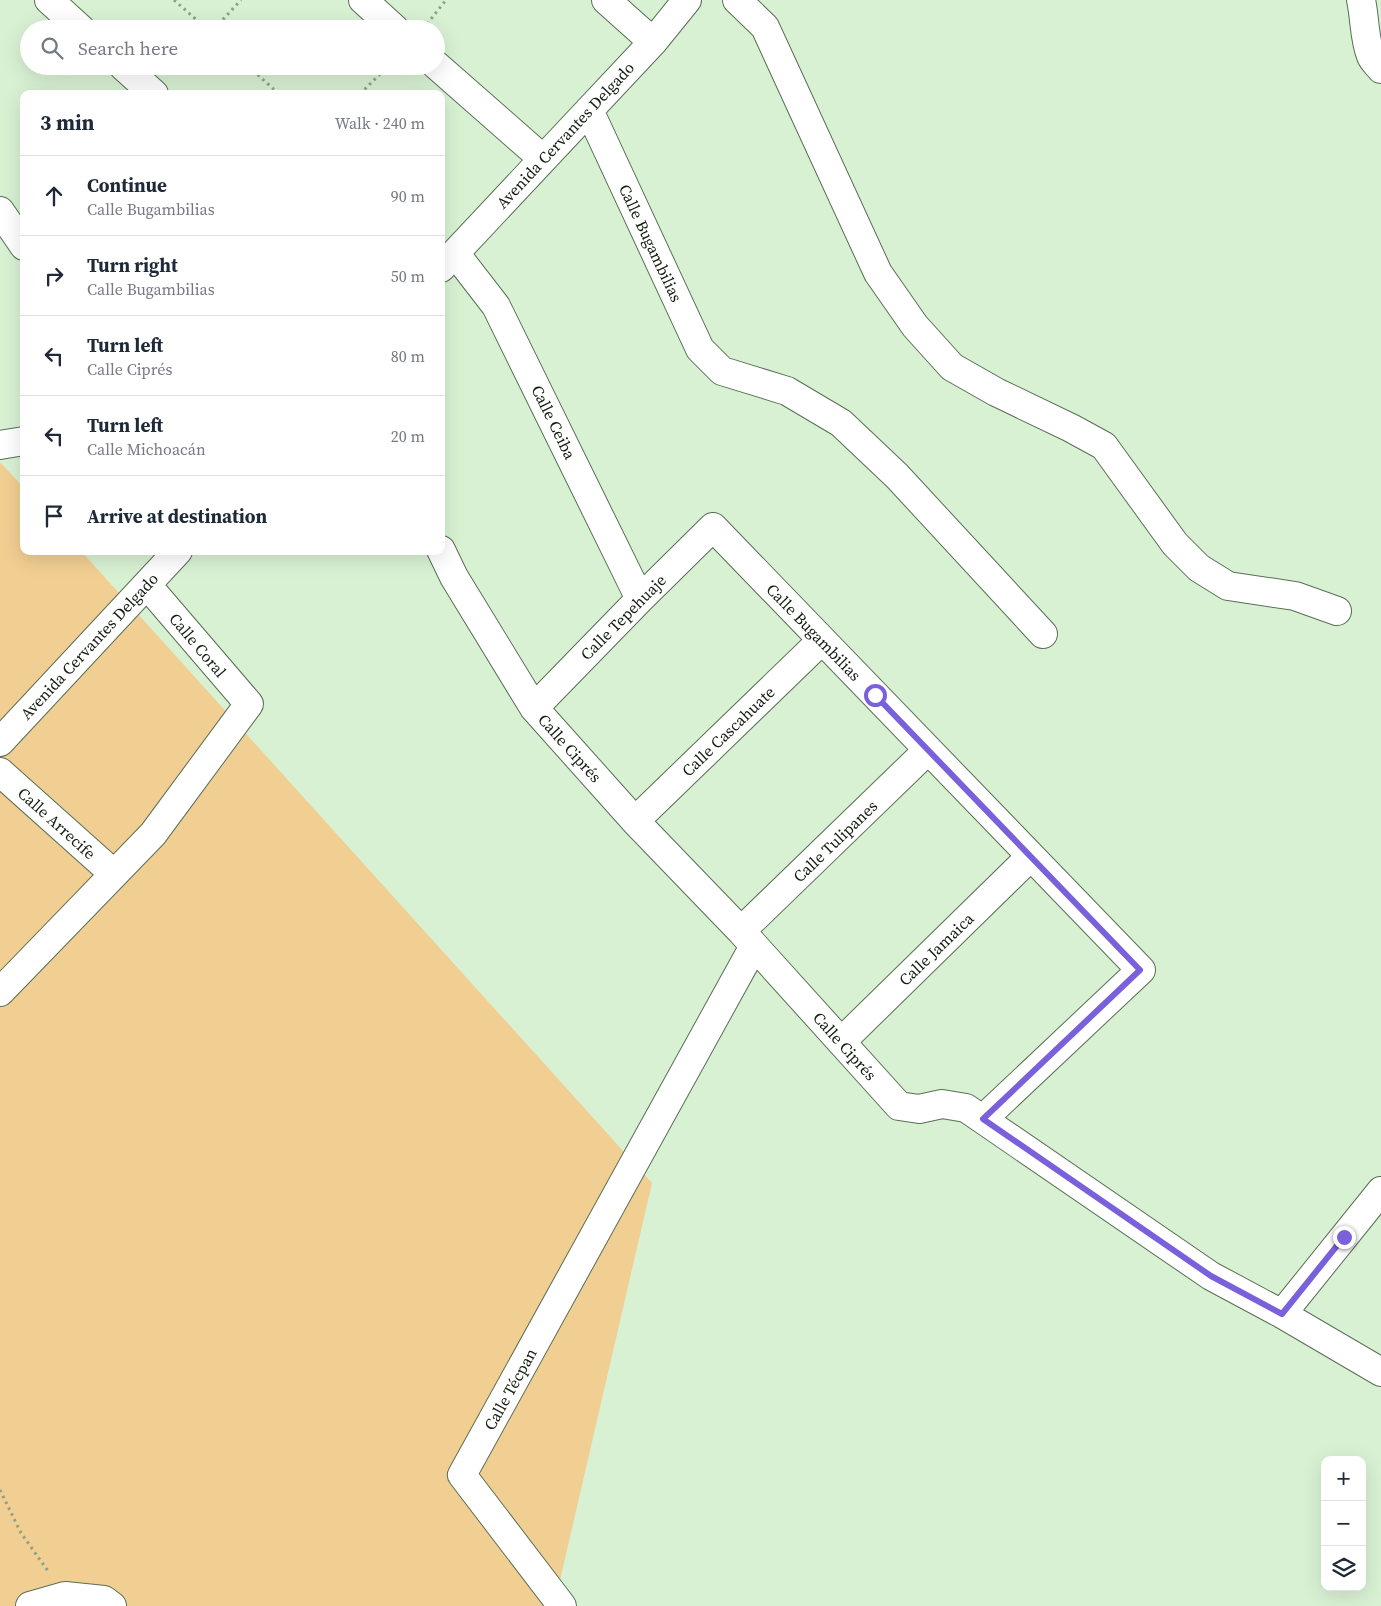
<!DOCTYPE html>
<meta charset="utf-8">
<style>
:root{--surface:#fff;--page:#f2f2f3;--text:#1f2937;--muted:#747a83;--line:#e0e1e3}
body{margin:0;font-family:"Source Serif 4",serif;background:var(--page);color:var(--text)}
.controls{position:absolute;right:15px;bottom:15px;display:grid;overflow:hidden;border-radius:10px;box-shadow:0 5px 20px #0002}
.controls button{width:45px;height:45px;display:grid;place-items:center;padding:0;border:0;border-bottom:1px solid var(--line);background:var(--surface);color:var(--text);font:25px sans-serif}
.stop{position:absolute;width:15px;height:15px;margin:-11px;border:4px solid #7b60db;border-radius:50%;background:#fff}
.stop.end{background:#7b60db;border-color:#fff;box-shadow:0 1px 5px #0008}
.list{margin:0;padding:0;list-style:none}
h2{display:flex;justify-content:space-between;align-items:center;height:65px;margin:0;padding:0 20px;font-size:21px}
h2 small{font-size:16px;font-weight:400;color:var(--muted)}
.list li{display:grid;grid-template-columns:32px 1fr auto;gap:15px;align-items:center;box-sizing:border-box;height:80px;padding:0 20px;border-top:1px solid var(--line)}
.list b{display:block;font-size:19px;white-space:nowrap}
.list p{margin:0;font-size:16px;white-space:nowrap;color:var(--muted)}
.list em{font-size:16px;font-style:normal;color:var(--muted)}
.icon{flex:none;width:28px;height:28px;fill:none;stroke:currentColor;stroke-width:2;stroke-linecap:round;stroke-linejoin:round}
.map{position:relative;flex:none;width:1381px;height:1606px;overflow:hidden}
.search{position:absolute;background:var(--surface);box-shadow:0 5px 20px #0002;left:20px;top:20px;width:425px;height:55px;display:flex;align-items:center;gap:12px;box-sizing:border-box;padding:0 18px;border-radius:28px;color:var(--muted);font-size:19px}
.panel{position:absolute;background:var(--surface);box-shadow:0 5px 20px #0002;left:20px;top:90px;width:425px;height:465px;border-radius:10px}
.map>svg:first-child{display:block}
</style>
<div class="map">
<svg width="1381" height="1606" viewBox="0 0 1381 1606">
<rect width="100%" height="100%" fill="#d8f1d3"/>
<path fill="#f1ce92" d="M0 462 24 488V551H81L652 1183 554 1606H0Z"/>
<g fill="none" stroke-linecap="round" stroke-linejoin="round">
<defs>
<path id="minor" d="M49 0 81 29
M363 0 395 29
M606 0 653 42
M737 0 765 27 878 273 915 326 952 367 996 392 1071 428 1104 446 1175 544 1199 568 1228 586 1295 596 1337 611
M1361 0C1365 18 1364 39 1371 56 1373 61 1378 65 1381 69
M436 65 543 159
M123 66 154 94
M589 110 700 349 722 371 787 391 841 423 897 476 1043 634
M0 211 24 246
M455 253 496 306 640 599
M441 268 653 42 687 0
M0 445 24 441
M441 550 454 577 534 708 635 821 741 931 899 1106 919 1109 942 1104 966 1108 1211 1276 1282 1314 1381 1372
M534 708 640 599 713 527 1141 970 983 1119
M0 742 178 551
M0 772 114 874
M635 821 822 640
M741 931 928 750
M0 992 153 834 249 704 147 585
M841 1042 1031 856
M1282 1314 1381 1191
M30 1606 65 1596 104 1600 112 1606
M562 1606 462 1475 754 946"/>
</defs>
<use href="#minor" stroke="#596f55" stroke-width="30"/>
<path stroke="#8ea18a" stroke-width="3" stroke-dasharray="2.5 4" stroke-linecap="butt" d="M174 0 207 29
M214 29 241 0
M423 29 446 0
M248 66 279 94
M360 94 388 66
M0 1490 21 1533 48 1571"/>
<use href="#minor" stroke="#fff" stroke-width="28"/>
</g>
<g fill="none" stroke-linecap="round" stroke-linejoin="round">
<path stroke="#7b60db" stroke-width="6" d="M875 695 1140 970 983 1119 1211 1276 1282 1314 1344 1237"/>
</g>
<g text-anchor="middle" stroke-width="5" stroke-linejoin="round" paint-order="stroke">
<g font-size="16" fill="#131c11" stroke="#fff">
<text transform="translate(565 135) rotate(-47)" y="6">Avenida Cervantes Delgado</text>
<text transform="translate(651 243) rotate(65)" y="6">Calle Bugambilias</text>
<text transform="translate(554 422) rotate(64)" y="6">Calle Ceiba</text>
<text transform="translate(623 617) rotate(-45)" y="6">Calle Tepehuaje</text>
<text transform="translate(814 632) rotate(46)" y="6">Calle Bugambilias</text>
<text transform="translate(198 645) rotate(50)" y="6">Calle Coral</text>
<text transform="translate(89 646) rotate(-47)" y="6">Avenida Cervantes Delgado</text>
<text transform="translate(728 731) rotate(-44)" y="6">Calle Cascahuate</text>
<text transform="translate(570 748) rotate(48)" y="6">Calle Ciprés</text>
<text transform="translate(57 823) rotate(42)" y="6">Calle Arrecife</text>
<text transform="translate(835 841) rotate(-44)" y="6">Calle Tulipanes</text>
<text transform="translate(936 949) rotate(-44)" y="6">Calle Jamaica</text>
<text transform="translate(845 1046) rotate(48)" y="6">Calle Ciprés</text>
<text transform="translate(510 1389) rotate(-61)" y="6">Calle Técpan</text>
</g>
</g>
</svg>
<div class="controls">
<button>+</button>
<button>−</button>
<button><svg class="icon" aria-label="layers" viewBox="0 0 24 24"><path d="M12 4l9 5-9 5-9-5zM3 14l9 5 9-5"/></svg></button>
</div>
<div class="stop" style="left:875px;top:695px"></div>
<div class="stop end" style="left:1344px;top:1237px"></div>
<div class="search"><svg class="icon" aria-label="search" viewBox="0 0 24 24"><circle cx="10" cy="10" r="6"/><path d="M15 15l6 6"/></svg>Search here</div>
<section class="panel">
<h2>3 min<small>Walk · 240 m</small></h2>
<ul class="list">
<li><svg class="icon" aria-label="ahead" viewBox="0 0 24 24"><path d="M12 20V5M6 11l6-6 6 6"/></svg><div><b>Continue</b><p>Calle Bugambilias</p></div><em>90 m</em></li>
<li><svg class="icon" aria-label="right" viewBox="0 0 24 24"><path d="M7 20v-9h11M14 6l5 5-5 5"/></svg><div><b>Turn right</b><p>Calle Bugambilias</p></div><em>50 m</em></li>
<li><svg class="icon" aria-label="left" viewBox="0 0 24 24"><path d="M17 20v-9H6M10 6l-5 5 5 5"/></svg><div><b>Turn left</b><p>Calle Ciprés</p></div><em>80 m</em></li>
<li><svg class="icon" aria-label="left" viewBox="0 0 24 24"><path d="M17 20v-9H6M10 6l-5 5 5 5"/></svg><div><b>Turn left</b><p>Calle Michoacán</p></div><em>20 m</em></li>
<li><svg class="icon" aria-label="arrive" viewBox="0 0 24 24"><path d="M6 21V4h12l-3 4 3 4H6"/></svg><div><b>Arrive at destination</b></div></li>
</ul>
</section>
</div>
